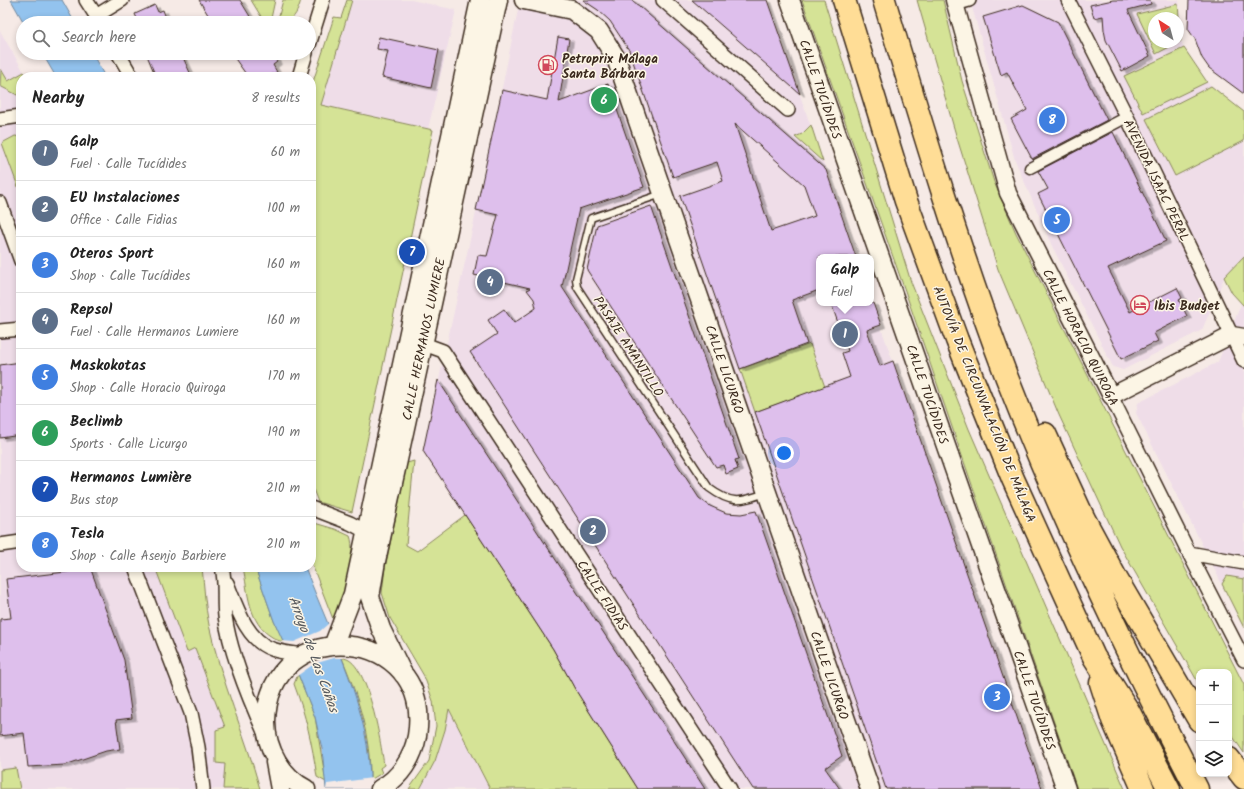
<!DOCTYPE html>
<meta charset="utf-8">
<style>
:root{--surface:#fff;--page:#f6f6f6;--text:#222;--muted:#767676;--line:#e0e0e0;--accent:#b45309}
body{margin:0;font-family:Kalam,sans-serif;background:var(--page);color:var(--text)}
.controls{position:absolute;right:12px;bottom:12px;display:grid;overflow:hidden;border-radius:8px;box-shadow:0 2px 6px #0003}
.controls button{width:36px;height:36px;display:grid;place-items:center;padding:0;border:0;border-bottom:1px solid var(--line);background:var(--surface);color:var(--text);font:20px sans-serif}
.compass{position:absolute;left:1148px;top:12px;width:36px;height:36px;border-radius:50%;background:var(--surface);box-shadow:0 2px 6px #0003;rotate:324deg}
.you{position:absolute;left:784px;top:453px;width:14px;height:14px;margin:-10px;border:3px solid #fff;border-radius:50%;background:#1a73e8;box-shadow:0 0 0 6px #1a73e833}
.badge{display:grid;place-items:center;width:26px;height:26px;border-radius:50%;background:var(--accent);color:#fff;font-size:13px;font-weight:700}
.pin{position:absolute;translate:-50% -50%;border:2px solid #fff;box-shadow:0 1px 4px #0006}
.popup{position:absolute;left:816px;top:254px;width:58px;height:52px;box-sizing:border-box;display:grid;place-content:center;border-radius:8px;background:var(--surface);filter:drop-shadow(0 1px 3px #0005);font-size:13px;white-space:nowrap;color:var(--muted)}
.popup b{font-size:15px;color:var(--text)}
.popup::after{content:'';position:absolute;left:50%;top:100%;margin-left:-8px;border:8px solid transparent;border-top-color:var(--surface)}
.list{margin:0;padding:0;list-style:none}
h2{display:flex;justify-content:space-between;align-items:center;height:52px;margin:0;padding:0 16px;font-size:17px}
h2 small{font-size:13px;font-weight:400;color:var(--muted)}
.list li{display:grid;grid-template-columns:26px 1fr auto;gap:12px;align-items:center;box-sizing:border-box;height:56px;padding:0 16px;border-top:1px solid var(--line)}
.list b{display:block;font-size:15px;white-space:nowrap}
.list p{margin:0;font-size:13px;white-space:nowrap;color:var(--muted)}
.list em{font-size:13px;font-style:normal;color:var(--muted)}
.icon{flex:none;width:22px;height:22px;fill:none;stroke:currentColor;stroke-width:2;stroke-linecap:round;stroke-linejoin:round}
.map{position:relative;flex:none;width:1244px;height:789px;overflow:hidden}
.search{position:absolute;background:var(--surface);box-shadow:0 2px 6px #0003;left:16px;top:16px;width:300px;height:44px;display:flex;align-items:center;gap:10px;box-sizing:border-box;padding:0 14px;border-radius:22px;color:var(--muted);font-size:15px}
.panel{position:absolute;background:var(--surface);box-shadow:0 2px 6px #0003;left:16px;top:72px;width:300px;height:500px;border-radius:16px}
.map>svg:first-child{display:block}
</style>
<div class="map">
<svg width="1244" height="789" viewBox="0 0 1244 789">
<defs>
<filter id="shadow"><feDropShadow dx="4.5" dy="2.5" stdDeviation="0" flood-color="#0004"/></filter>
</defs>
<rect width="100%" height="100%" fill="#f6eae6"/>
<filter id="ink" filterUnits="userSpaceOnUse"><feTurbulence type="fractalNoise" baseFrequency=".025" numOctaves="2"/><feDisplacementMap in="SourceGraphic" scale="8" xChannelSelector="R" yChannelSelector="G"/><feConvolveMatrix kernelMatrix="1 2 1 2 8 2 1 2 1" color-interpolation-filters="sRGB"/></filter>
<g filter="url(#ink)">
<path fill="#efdde8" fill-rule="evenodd" d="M352 0H411L456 10 428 129 321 105Z
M520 0H767L856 257H819V303H871V299L1042 789H638L575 689 553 649 423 451 483 181Z
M970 0H1179L1181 41 1184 48 1207 82 1244 112V628L1136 413 1138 403 1218 362 1241 304 1232 293 1224 278 1202 330 1123 370 1113 367 1052 246 1015 160ZM1154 18H1178V42H1154Z
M0 31 27 77H21V567H202L209 624 226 684 250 753 260 789H0Z
M449 709 490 789H420L435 761 445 730Z"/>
<path fill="#d5e396" stroke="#88865a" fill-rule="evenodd" d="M251 0H275L270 23H265Z
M283 0H301C297 14 293 23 277 23Z
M347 0H352L321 105 433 130 352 512 318 502 311 484V88L334 17 341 18Z
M802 0H824L911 282 969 429 1125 789H1077L903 285Z
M917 0H943L962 81 994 182 1016 233 1244 685V753L1229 731V672H1199V684L1120 546 1059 415 1024 331 998 269 956 135Z
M1178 4 1181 41 1156 54 1137 14ZM1154 18H1178V42H1154Z
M1184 48 1207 82 1143 113 1124 76Z
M1 69 8 81 24 72 27 77H21V97L0 86Z
M1211 86 1244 112V141L1175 176 1146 119Z
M811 125 823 162 795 137 802 134Z
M15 136 21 137V195L2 143Z
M1244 256V306L1232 293 1224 277Z
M810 344 825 387 755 412 740 369Z
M414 461 406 545 417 551 465 515 553 649 575 689 638 789H490L449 709 445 730 435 761 420 789H409L429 761 436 726 433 701 424 676 390 618 382 593 385 568 407 463Z
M311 522 335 529 350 536C357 552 343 605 333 619L311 562Z
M155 567H202C204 586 205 606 209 625 221 681 245 734 260 789H223L225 764 216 763V730L225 727 195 648 187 652Z
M243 567H255L274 621 284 641C279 642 276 639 272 637 248 623 248 591 243 567Z
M1227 576 1244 579V628L1222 584Z
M342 658C368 657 381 745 384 765L380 768 382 773 370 780C371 738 358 696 342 658Z
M298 674 315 717 326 782 317 777C312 743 306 716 294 684Z
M16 768 20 789H0V770Z"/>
<path fill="#93c3ee" stroke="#70869b" d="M11 0H62L75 23H24Z
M42 53H92L105 77H56Z
M255 567H305C332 639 372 710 370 789H326L322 749 315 717 298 674 274 621Z"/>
<path fill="#f6eae6" d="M329 623 344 658H334L314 664 297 676 282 641 294 642 320 631Z
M372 778V789H326L327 784Z"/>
<path fill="#debfec" stroke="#3b2a1e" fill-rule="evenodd" filter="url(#shadow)" d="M199 0H240L254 23H213Z
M583 0H632L826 170 856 257H819V290L792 300 807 344 740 369 680 196 723 181 717 162 673 177 629 50 610 21 598 10ZM735 124 804 185 815 216 771 231Z
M692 0H767L800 94 753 53Z
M1113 0H1150L1151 4 1128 10 1150 56 1122 71 1106 40 1104 30 1103 16 1094 18 1090 5Z
M1189 0H1244V94L1209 68 1202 58 1195 39 1188 29Z
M155 5 158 12 163 10 168 23H133L138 21 135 14Z
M1023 5 1058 22 1107 120 1032 159 1011 119 1027 110 1007 72 1001 75 983 17Z
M379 37 439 50 431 88 382 77 388 51 377 49Z
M558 37 569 39 559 102 608 84 644 187 579 209 562 287 699 498 710 506 726 513 741 514 756 511 842 756 825 768 840 789H753L470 352 497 334 488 320 504 309 514 323 536 308 534 299 527 290 530 288 474 275 478 255 487 256 498 215 476 210 502 90 547 100Z
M146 53H181L192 77H156Z
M231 53H272L277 62 273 65 277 72 267 77H248Z
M1113 132 1166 241 1108 268 1130 312 1177 288 1182 298 1179 300 1187 316 1154 333 1158 341 1121 359 1038 194 1048 189 1038 171Z
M651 206 739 459 735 460 738 469 726 474 723 465 716 467 587 270 597 225Z
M831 303H873L881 325 867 330 880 366 893 361 1042 789H886L755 412 850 377 842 353 848 351Z
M21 362V435L0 438V365Z
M438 380 645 696 705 789H638L575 689 553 649 423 451Z
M74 567H90L124 660 132 718 116 720 120 749 106 751 65 765 28 767 24 733 0 736V619L11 618 6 579 74 571Z"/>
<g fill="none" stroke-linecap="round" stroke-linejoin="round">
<defs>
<path id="service" d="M662 194 591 218 576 279 577 287 709 488C732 505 740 502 766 493"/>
<path id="pedestrian" d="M1030 168 1127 117"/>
<path id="minor" d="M86 0 100 22
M663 0 788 110
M1068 0 1127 117 1244 361
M955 4 969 0
M96 16 122 0
M309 45 323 0
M118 53 132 77
M299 77 306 53
M0 119 21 116
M0 203 21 261
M0 331 21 329
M416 341 443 351 730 789
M1111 396 1189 553 1244 660
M311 508 350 523 367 532
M0 545 21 542
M1189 553 1244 563
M135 567 191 713 198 747 203 789
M222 567C226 583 223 600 225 616 230 651 250 701 265 734
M227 583C236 606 247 641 272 649 282 653 293 653 303 655"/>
<path id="tertiary" d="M954 0 1008 193 1111 396 1232 335 1244 337"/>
<path id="secondary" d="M524 0 572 10 599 31 616 58 870 789
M790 0 1066 789
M333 646 353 594 480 0
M403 674 381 629 370 597 376 561 498 0
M275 762 280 789
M306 789C282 777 266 749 266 722 268 611 435 625 417 736 413 758 400 778 380 789"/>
<path id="motorway" d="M844 0 906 201 957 340 1013 479 1094 657 1129 712 1169 789
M884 0C922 127 960 254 1007 378 1062 519 1127 655 1197 789
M1045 434 1084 519 1117 580 1199 720
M1101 683 1113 720 1143 789
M1229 759 1244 778"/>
</defs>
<use href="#service" stroke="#3b2a1e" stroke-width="9"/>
<use href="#pedestrian" stroke="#3b2a1e" stroke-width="13"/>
<use href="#minor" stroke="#3b2a1e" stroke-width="16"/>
<use href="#tertiary" stroke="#3b2a1e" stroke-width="19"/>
<use href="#secondary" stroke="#3b2a1e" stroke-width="21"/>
<use href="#motorway" stroke="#3b2a1e" stroke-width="25"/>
<use href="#service" stroke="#fcf5e5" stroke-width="6"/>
<use href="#pedestrian" stroke="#fcf5e5" stroke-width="10"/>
<use href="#minor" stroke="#fcf5e5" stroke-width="13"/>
<use href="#tertiary" stroke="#fcf5e5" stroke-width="16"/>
<use href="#secondary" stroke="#fcf5e5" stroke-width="18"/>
<use href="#motorway" stroke="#ffdd96" stroke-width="22"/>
</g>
</g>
<defs>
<symbol id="fuel-ring" viewBox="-11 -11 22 22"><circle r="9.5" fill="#fcf5e5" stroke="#d1495b" stroke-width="1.5"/><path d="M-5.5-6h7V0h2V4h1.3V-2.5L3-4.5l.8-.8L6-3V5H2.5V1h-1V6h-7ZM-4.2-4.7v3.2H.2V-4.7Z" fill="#d1495b"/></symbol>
<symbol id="hotel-ring" viewBox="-11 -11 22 22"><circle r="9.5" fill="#fcf5e5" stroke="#d1495b" stroke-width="1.5"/><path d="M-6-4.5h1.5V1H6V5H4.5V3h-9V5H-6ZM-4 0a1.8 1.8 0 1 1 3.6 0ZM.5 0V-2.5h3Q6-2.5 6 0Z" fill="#d1495b"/></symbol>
</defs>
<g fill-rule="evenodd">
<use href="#fuel-ring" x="537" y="54" width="22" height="22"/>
<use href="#hotel-ring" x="1129" y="294" width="22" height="22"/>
</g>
<g text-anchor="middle" stroke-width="3" stroke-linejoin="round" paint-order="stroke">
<g font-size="13" font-weight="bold" fill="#3b2a1e" stroke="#fcf5e5" text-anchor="start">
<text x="562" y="63">Petroprix Málaga<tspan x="562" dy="15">Santa Bárbara</tspan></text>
<text x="1154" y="310">Ibis Budget</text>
</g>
<g font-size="13" fill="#3b2a1e" stroke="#fcf5e5">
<text transform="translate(821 89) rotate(71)" y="5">CALLE TUCÍDIDES</text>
<text transform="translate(1157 180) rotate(64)" y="5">AVENIDA ISAAC PERAL</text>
<text transform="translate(1081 337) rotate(63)" y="5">CALLE HORACIO QUIROGA</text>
<text transform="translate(423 339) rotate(-78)" y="5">CALLE HERMANOS LUMIERE</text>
<text transform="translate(629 346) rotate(57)" y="5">PASAJE AMANTILLO</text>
<text transform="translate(725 369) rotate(71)" y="5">CALLE LICURGO</text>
<text transform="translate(928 394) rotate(71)" y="5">CALLE TUCÍDIDES</text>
<text transform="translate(985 404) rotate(68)" y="5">AUTOVÍA DE CIRCUNVALACIÓN DE MÁLAGA</text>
<text transform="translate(603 595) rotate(57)" y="5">CALLE FIDIAS</text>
<text transform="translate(830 675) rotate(71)" y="5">CALLE LICURGO</text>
<text transform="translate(1035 700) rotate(71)" y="5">CALLE TUCÍDIDES</text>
</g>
<g font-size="14" font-style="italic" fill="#55585c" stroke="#fcf5e5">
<text transform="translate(314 654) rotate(70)" y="5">Arroyo de Las Cañas</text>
</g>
</g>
</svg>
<div class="controls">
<button>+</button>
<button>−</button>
<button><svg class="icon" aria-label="layers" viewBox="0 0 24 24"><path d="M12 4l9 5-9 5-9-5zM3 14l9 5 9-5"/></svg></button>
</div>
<svg class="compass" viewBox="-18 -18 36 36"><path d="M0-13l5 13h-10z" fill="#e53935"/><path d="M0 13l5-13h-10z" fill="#767676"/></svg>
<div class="you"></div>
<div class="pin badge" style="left:845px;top:334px;background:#5c6f8a">1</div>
<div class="popup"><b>Galp</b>Fuel</div>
<div class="pin badge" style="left:593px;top:531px;background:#5c6f8a">2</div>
<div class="pin badge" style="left:997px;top:697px;background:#3f7fe0">3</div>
<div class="pin badge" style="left:490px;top:282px;background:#5c6f8a">4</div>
<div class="pin badge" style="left:1057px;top:220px;background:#3f7fe0">5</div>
<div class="pin badge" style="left:604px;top:100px;background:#2e9e5b">6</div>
<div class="pin badge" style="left:412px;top:252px;background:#1a4fb4">7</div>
<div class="pin badge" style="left:1052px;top:120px;background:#3f7fe0">8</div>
<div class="search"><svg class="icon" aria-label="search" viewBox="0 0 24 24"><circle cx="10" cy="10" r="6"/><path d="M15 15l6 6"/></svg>Search here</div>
<section class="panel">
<h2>Nearby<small>8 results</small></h2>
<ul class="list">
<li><span class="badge" style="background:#5c6f8a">1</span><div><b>Galp</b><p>Fuel · Calle Tucídides</p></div><em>60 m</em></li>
<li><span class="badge" style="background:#5c6f8a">2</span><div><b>EU Instalaciones</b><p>Office · Calle Fidias</p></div><em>100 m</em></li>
<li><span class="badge" style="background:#3f7fe0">3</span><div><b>Oteros Sport</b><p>Shop · Calle Tucídides</p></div><em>160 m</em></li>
<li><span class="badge" style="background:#5c6f8a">4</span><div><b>Repsol</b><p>Fuel · Calle Hermanos Lumiere</p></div><em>160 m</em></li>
<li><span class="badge" style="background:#3f7fe0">5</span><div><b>Maskokotas</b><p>Shop · Calle Horacio Quiroga</p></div><em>170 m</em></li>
<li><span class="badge" style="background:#2e9e5b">6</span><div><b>Beclimb</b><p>Sports · Calle Licurgo</p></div><em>190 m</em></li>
<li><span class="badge" style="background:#1a4fb4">7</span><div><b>Hermanos Lumière</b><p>Bus stop</p></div><em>210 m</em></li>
<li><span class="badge" style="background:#3f7fe0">8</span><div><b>Tesla</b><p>Shop · Calle Asenjo Barbiere</p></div><em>210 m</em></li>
</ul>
</section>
</div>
